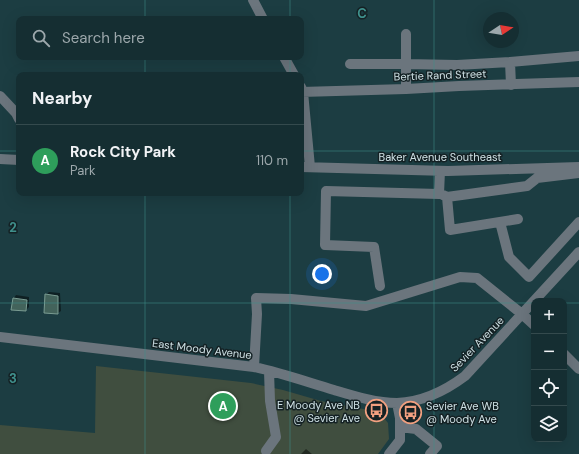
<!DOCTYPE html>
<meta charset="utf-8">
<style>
:root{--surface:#152e32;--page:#223a3e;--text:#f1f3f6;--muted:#9da8ac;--line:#344a4d;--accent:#ea580c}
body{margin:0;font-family:"DM Sans",sans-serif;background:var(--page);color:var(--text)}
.controls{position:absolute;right:12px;bottom:12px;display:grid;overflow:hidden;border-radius:8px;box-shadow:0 4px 16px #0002}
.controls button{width:36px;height:36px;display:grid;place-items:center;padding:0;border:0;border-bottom:1px solid var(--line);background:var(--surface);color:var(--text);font:20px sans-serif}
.compass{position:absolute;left:483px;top:12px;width:36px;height:36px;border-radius:50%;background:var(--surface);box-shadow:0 4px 16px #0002;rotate:78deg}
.you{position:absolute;left:322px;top:274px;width:14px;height:14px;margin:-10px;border:3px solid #fff;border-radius:50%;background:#1a73e8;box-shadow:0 0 0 6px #1a73e833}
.badge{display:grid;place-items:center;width:26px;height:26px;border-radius:50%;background:var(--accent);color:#fff;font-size:13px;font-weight:700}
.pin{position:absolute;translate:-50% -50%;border:2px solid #fff;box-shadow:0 1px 4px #0006}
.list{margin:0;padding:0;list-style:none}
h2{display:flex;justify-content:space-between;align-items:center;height:52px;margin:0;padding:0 16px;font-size:17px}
h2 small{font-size:13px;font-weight:400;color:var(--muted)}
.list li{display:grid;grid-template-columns:26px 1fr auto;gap:12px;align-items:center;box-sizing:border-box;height:72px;padding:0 16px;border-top:1px solid var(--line)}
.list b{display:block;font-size:15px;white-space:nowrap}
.list p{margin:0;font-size:13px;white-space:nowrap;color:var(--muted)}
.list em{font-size:13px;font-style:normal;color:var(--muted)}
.icon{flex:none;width:22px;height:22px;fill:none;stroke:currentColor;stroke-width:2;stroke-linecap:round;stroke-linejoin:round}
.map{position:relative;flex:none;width:579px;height:454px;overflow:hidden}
.search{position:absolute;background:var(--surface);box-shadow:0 4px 16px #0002;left:16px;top:16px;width:288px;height:44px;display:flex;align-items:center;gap:10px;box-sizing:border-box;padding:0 14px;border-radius:8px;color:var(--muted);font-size:15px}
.panel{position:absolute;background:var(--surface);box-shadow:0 4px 16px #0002;left:16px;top:72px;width:288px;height:124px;border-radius:8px}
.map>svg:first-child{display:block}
</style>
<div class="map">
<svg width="579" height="454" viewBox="0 0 579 454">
<rect width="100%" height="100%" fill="#1c3d42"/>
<path fill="#404e3f" d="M96 366 251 383 283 390 321 401 379 412 388 423 389 439 378 454H0V425L95 433Z"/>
<path fill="#0007" d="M49 292 60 293 61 311 58 313 46 295Z
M16 295 29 297V307L26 310 14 298Z
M306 449 312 454H301Z"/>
<path fill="#43635b" stroke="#7a9c92" d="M45 294 58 296V314L44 313Z
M13 298 27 300 26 311 11 310Z"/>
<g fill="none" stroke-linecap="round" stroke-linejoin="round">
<path stroke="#6b757d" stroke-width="10" d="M253 0 263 19
M406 34V64L457 65 510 62 511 85
M284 57 294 75
M510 62 579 56
M350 64H406V89
M301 87 303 92 310 167
M301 92 406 89 459 86 579 82
M0 96 16 113 19 119
M0 159 19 160
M301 167 448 171 579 167
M443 195 447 197 450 230 518 219
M447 197 527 186 537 178 579 173
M500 222 509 257 529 277 579 222
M380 286 374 247 325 245 326 191 439 194 440 171
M0 337 254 367C281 373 307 382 334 390 354 396 376 403 397 403 422 402 445 391 465 376L579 252
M564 354 579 369
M254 367 257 314 256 298 291 299 366 306 460 277 477 278 522 314 534 325
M400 427 416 429 437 446 430 454
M266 451 276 437 270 401 269 371
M389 454 400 440V418L397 403"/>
</g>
<path fill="none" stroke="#3f908c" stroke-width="1" stroke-opacity="0.55" d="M145 0V19M290 0V19M434 0V454M145 57V75M290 57V75M0 151H19M301 151H579M145 193V454M290 193V454M0 303H534M564 303H579"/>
<defs>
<symbol id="bus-ring" viewBox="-11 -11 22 22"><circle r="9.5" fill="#142124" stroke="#f2a080" stroke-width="1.5"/><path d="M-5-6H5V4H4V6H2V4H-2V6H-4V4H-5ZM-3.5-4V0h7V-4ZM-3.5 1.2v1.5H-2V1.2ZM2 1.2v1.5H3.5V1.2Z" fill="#f2a080"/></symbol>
</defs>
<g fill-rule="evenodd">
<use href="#bus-ring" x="364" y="398" width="25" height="25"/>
<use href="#bus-ring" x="398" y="400" width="25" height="25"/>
</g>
<g text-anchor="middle" stroke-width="3" stroke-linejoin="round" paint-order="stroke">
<g font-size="11" fill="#cee0e4" stroke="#142124">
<text transform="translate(440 75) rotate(-2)" y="4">Bertie Rand Street</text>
<text x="440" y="161">Baker Avenue Southeast</text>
<text transform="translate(477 344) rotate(-46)" y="4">Sevier Avenue</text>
<text transform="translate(202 349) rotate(7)" y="4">East Moody Avenue</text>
</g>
<g font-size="11" fill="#cee0e4" stroke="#142124" text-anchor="end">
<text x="360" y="409">E Moody Ave NB<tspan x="360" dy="13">@ Sevier Ave</tspan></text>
<text x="426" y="410" text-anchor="start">Sevier Ave WB<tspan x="426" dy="13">@ Moody Ave</tspan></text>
</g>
</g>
<g font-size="13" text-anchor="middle" font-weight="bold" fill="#3f908c" stroke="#142124" stroke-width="3" stroke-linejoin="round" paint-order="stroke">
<text x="362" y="18">C</text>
<text x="13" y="232">2</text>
<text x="13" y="383">3</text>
</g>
</svg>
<div class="controls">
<button>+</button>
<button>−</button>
<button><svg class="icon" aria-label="locate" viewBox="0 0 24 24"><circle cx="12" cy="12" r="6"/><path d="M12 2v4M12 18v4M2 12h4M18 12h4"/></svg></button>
<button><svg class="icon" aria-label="layers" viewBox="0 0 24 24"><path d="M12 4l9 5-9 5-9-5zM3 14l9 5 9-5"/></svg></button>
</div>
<svg class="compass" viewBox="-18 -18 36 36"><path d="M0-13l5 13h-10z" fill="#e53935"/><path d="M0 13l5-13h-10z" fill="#9da8ac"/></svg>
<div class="you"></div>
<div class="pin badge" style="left:223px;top:406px;background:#2e9e5b">A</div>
<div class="search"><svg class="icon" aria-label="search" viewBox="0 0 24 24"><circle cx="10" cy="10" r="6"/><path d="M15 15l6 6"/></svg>Search here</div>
<section class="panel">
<h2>Nearby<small></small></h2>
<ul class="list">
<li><span class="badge" style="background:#2e9e5b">A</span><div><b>Rock City Park</b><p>Park</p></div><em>110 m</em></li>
</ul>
</section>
</div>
